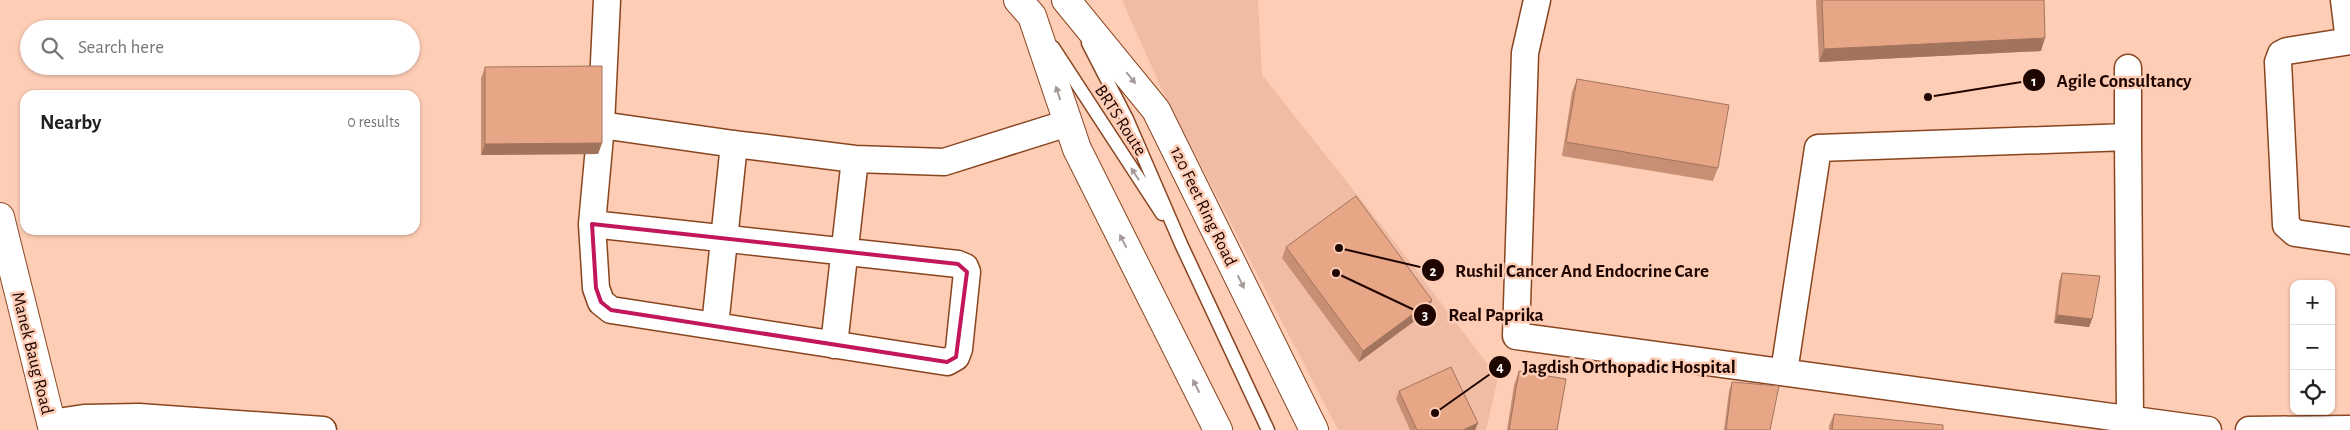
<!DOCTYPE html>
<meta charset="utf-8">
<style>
:root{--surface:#fff;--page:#f6f6f6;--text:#222;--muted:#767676;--line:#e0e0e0}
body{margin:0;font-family:"Alegreya Sans",sans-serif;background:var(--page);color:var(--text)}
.controls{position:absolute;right:15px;bottom:15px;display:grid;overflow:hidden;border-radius:10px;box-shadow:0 1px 4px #0004}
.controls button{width:45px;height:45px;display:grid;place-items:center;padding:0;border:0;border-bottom:1px solid var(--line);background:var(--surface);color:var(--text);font:25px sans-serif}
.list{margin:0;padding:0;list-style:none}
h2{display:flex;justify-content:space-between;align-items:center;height:65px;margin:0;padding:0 20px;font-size:21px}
h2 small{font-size:16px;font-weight:400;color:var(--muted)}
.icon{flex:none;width:28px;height:28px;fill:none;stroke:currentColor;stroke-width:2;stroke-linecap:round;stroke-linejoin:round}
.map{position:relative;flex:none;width:2350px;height:430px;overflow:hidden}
.search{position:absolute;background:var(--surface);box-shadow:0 1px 4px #0004;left:20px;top:20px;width:400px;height:55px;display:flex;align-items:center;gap:12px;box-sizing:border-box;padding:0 18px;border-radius:28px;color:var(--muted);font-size:19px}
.panel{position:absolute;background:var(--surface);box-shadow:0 1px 4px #0004;left:20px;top:90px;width:400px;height:145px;border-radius:15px}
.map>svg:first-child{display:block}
</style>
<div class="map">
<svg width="2350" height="430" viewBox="0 0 2350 430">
<rect width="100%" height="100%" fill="#fecdb6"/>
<path fill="#f1bca4" d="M1122 0H1258L1262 75 1397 245 1498 378 1486 430H1338L1162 90Z"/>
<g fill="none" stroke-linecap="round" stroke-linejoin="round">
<defs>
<path id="service" d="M1088 43 1127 119 1181 244 1268 430
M1053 47 1162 214"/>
<path id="minor" d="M1537 0 1525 53 1516 336 2208 430
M2344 0 2349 41
M2350 41 2287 51 2281 54 2278 62 2286 225 2295 233 2350 241
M601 125 734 144 855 159 944 162 1068 123
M2128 137 2130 419
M592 224 958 264 965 267 967 272 959 349 956 357 947 362 611 310 601 302 596 288 592 224 601 125 607 0
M715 326 734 144
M834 345 855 159
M1784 372 1818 148 2128 137V68
M51 423 84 418 139 417 323 430
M2249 430 2350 429"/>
<path id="tertiary" d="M0 217 53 430"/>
<path id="primary" d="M1018 0 1032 16 1077 149 1218 430
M1066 0 1156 110 1314 430"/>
</defs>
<use href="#service" stroke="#89451f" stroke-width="15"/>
<use href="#minor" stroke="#89451f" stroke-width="29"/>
<use href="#tertiary" stroke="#89451f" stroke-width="30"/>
<use href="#primary" stroke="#89451f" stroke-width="30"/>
<use href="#service" stroke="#fff" stroke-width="12"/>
<use href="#minor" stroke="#fff" stroke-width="26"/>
<use href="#tertiary" stroke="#fff" stroke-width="28"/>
<use href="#primary" stroke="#fff" stroke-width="28"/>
</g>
<path fill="#c78f73" d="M1816 0H2044L2041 51 1819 62Z
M485 67 602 143 598 154 481 155V78Z
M1577 79 1718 168 1713 181 1562 156 1572 92Z
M1286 247 1432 300 1428 311 1359 362 1282 258Z
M2062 273 2092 319 2089 327 2054 323 2059 282Z
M1519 371 1557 430H1507L1514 385Z
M1732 382 1770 430H1724L1729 391Z
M1399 391 1478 423 1475 430H1410L1396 399Z
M1834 414 1943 430H1829V426Z"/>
<path fill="#a2745e" d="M2045 38 2041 51 1819 62 1824 49Z
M602 143 598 154 481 155 485 144Z
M166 230H182L165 234Z
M1432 300 1428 311 1359 362 1363 351Z
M2057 315 2092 319 2089 327 2054 323Z
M1478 423 1475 430H1463Z"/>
<path fill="#e7a686" stroke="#a2745e" d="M1822 0H2044L2045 38 1824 49Z
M602 66V143L485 144V67Z
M1577 79 1729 105 1718 168 1566 142Z
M1356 196 1432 300 1363 351 1286 247Z
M2062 273 2100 276 2092 319 2057 315Z
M1451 367 1478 423 1463 430H1417L1399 391Z
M1519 371 1566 379 1557 430H1509Z
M1732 382 1779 386 1770 430H1726Z
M1834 414 1943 425V430H1832Z"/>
<defs><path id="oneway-solid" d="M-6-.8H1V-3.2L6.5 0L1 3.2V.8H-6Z" transform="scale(1.25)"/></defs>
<g fill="#a59b99">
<use href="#oneway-solid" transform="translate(1131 78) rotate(51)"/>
<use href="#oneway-solid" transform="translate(1058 93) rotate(-108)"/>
<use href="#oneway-solid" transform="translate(1135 174) rotate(-123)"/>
<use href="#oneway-solid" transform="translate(1123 241) rotate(-117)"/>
<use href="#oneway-solid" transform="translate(1241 282) rotate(64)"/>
<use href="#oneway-solid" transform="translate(1196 386) rotate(-117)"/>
</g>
<path fill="none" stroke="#c2185b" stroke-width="4" stroke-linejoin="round" d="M592 224 958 264 967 272 956 357 947 362 611 310 601 302 596 288Z"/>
<g text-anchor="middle" stroke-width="5" stroke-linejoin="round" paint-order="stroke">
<g font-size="18" fill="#1f0500" stroke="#fecdb6">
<text transform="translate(1121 120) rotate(57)" y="6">BRTS Route</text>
<text transform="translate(1204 206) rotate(64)" y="6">120 Feet Ring Road</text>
<text transform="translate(33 353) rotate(76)" y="6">Manek Baug Road</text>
</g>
</g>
<path fill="none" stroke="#1f0500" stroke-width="2" d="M1928 97L2034 80M1339 248L1433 270M1336 273L1425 315M1435 413L1500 367"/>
<g fill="#1f0500" stroke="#fecdb6" stroke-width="2">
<circle cx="1928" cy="97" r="5"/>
<circle cx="1339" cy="248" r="5"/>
<circle cx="1336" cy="273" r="5"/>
<circle cx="1435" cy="413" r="5"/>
<circle cx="2034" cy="80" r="12"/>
<circle cx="1433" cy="270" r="12"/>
<circle cx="1425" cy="315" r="12"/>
<circle cx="1500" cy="367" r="12"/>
</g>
<g font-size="15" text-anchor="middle" font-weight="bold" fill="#fff">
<text x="2034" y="86">1</text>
<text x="1433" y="276">2</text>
<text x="1425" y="320">3</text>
<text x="1500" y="372">4</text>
</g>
<g font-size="19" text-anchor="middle" font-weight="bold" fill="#1f0500" stroke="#fecdb6" stroke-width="5" stroke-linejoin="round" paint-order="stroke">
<text x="2124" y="87">Agile Consultancy</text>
<text x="1582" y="277">Rushil Cancer And Endocrine Care</text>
<text x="1496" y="321">Real Paprika</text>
<text x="1629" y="373">Jagdish Orthopadic Hospital</text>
</g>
</svg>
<div class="controls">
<button>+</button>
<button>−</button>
<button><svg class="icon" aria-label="locate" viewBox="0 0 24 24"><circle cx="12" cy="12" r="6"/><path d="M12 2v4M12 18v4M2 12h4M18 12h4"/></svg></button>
</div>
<div class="search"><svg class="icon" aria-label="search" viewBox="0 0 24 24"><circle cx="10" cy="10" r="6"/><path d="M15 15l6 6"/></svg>Search here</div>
<section class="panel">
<h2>Nearby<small>0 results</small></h2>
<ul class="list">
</ul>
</section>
</div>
